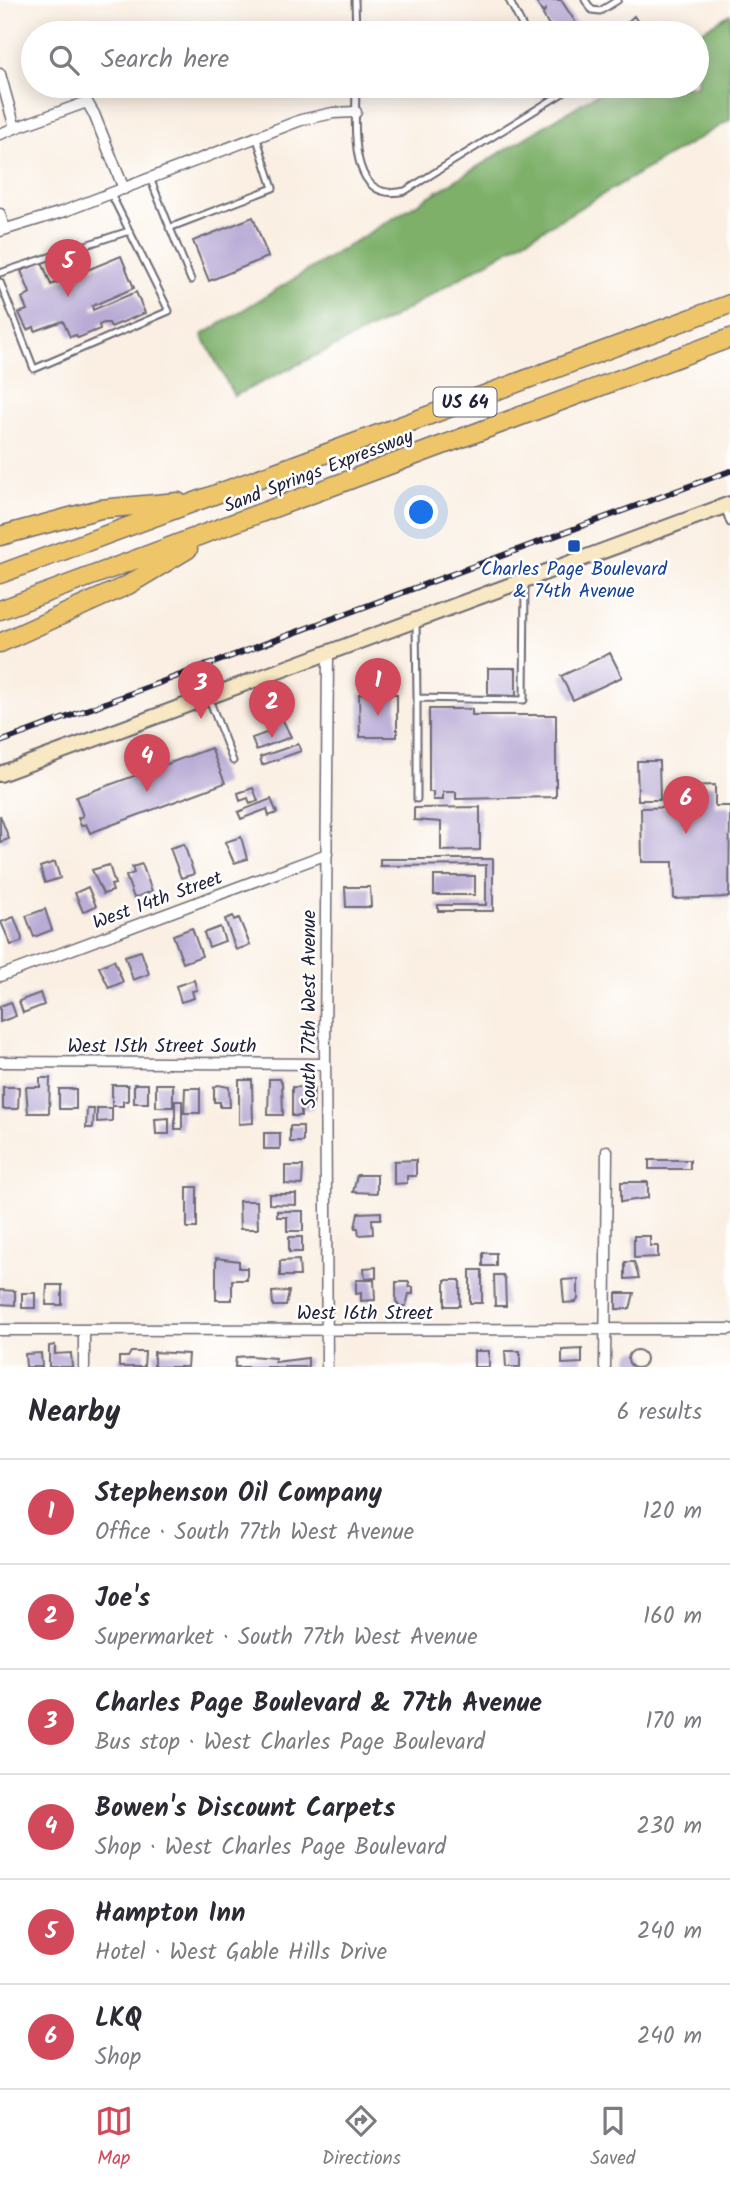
<!DOCTYPE html>
<meta charset="utf-8">
<style>
:root{--surface:#fff;--page:#f7f7f7;--text:#2b2b33;--muted:#7c7c81;--line:#e1e1e2;--accent:#d1495b}
body{margin:0;font-family:Kalam,sans-serif;background:var(--page);color:var(--text)}
.you{position:absolute;left:422px;top:513px;width:24px;height:24px;margin:-18px;border:5px solid #fff;border-radius:50%;background:#1a73e8;box-shadow:0 0 0 10px #1a73e833}
.badge{display:grid;place-items:center;width:46px;height:46px;border-radius:50%;background:var(--accent);color:#fff;font-size:23px;font-weight:700}
.pin{position:absolute;translate:-50% -58px;filter:drop-shadow(0 2px 4px #0008)}
.pin::after{content:'';position:absolute;top:37px;width:24px;height:21px;background:inherit;clip-path:polygon(0 0,100% 0,50% 100%)}
.list{margin:0;padding:0;list-style:none}
h2{display:flex;justify-content:space-between;align-items:center;height:91px;margin:0;padding:0 28px;font-size:30px}
h2 small{font-size:23px;font-weight:400;color:var(--muted)}
.list li{display:grid;grid-template-columns:46px 1fr auto;gap:21px;align-items:center;box-sizing:border-box;height:105px;padding:0 28px;border-top:2px solid var(--line)}
.list b{display:block;font-size:26px;white-space:nowrap}
.list p{margin:0;font-size:23px;white-space:nowrap;color:var(--muted)}
.list em{font-size:23px;font-style:normal;color:var(--muted)}
.icon{flex:none;width:38px;height:38px;fill:none;stroke:currentColor;stroke-width:2;stroke-linecap:round;stroke-linejoin:round}
.map{position:relative;flex:none;width:730px;height:1367px;overflow:hidden}
.search{position:absolute;background:var(--surface);box-shadow:0 4px 18px #0003;left:21px;right:21px;top:21px;height:77px;display:flex;align-items:center;gap:18px;box-sizing:border-box;padding:0 24px;border-radius:38px;color:var(--muted);font-size:26px}
.sheet{height:721px;background:var(--surface)}
nav{display:flex;justify-content:space-around;align-items:center;box-sizing:border-box;height:98px;border-top:2px solid var(--line);background:var(--surface);font-size:19px;color:var(--muted)}
nav a{display:grid;justify-items:center;gap:4px}
nav .on{color:var(--accent)}
.map>svg:first-child{display:block}
</style>
<div class="map">
<svg width="730" height="1367" viewBox="0 0 730 1367">
<rect width="100%" height="100%" fill="#fff"/>
<filter id="ink" filterUnits="userSpaceOnUse"><feTurbulence type="fractalNoise" baseFrequency=".0143" numOctaves="2"/><feDisplacementMap in="SourceGraphic" scale="14" xChannelSelector="R" yChannelSelector="G"/><feConvolveMatrix kernelMatrix="1 2 1 2 8 2 1 2 1" color-interpolation-filters="sRGB"/></filter>
<filter id="wash" filterUnits="userSpaceOnUse"><feTurbulence type="fractalNoise" baseFrequency=".00686" numOctaves="4" result="noise"/><feDisplacementMap in="SourceGraphic" scale="28" xChannelSelector="R" yChannelSelector="G"/><feGaussianBlur stdDeviation="1.57" result="paint"/><feColorMatrix in="noise" values="0 0 0 0 0 0 0 0 0 0 0 0 0 0 0 0 0 1.4 0 .05"/><feComposite in="paint" operator="in"/></filter>
<g filter="url(#wash)">
<rect width="100%" height="100%" fill="#faefe2"/>
<path fill="#7eb06a" stroke="#506952" stroke-width="2" d="M730 14V120L390 319 234 396 202 335 610 86H697V34Z"/>
<g id="blocks">
<path fill="#b9abd5" d="M535 0H561L580 29 576 33H554V27H550L543 15 545 10 542 12Z
M634 16 645 33H609L624 25Z
M253 217 268 257 209 281 193 241Z
M121 256 134 288 92 306 93 310 136 292 145 313 111 327 109 323H104L99 325 100 329 78 338 76 335 70 337 63 321 35 331 34 327 27 330 19 313 27 310 22 298 30 293 21 271 42 262 51 285Z
M610 653 622 677 573 700 561 676Z
M488 668H516V696L488 695Z
M359 694H397V737H360Z
M281 697 285 709 279 712 291 737 256 750 252 738 272 731 267 716 262 718 257 706Z
M429 709H472V715H556V797L456 799V792H443V800H433V792H429Z
M298 744 301 751 262 765 260 757Z
M211 748 225 783 90 833 86 824 81 826 78 818 83 816 76 797Z
M637 761H659L660 800H638Z
M715 785V806H730L729 897 674 899 673 862H642L641 808 683 807V786Z
M253 788 258 801 250 804 248 798 240 801 238 793Z
M271 799 277 813 269 816 267 809 241 819 238 812Z
M480 807V850L441 851V822L414 820V808Z
M0 815 9 839 0 842Z
M241 837 247 859 234 863 225 842Z
M184 844 194 874 181 878 170 848Z
M380 859H493V911H438V905H486V865L380 866Z
M55 862 60 878 45 883 40 867Z
M142 864 152 891 134 898 126 876 134 873 132 867Z
M109 865 115 884 111 885 113 891 103 894 92 870Z
M434 876H475V895H434Z
M88 887 96 906 83 912 75 893Z
M345 887H370L371 907H346Z
M45 909 52 930 34 937 26 916Z
M233 916 234 920 239 918 250 945 236 950 225 919Z
M14 917 22 938 21 942 11 945 1 922Z
M220 927 225 941 209 947 204 933Z
M192 928 202 956 183 963 173 935Z
M141 951 149 974 133 980 125 956Z
M114 960 123 982 109 988 99 967Z
M194 980 197 990 192 991 194 998 181 1002 176 986Z
M40 993 44 1005 23 1013 19 1001Z
M11 1002 16 1016 0 1022V1006Z
M40 1078H50L49 1113H28L26 1087H40Z
M269 1079H280L282 1083 283 1115H268Z
M239 1080H252L253 1123 239 1124Z
M134 1084H148V1103H134Z
M156 1084H173V1107H156Z
M112 1085H128V1101H123V1106H112Z
M218 1085 229 1087 230 1107H220V1102H214V1087Z
M3 1087H19L18 1109H3Z
M292 1087 314 1088 313 1109H301V1116H292Z
M185 1088H200V1113H184Z
M59 1089H76V1109H59Z
M175 1101H182V1129H175Z
M97 1108H112V1121L97 1122Z
M87 1109H94L93 1128H86Z
M169 1118V1134H156L155 1119Z
M290 1126H303V1142H290Z
M264 1133H280V1149H264Z
M416 1160V1176H407V1183L394 1184V1161Z
M649 1160H690V1169H649Z
M285 1166H303L302 1185 285 1184Z
M357 1175H377V1193L353 1192Z
M621 1182H648V1198L621 1202Z
M187 1187H197V1228H187Z
M269 1194H296V1205L269 1204Z
M239 1201H257L258 1229H240Z
M277 1211H303V1231H287V1217H277Z
M381 1212V1219H372L373 1234 359 1235 358 1228H355L358 1213Z
M634 1236H650V1246H658V1257L634 1258Z
M289 1237H302V1252H289Z
M483 1253H496V1266H483Z
M216 1258 239 1261V1268H247V1280H232V1300H216Z
M299 1260 300 1276H280V1261Z
M625 1262H634L639 1278 625 1279Z
M376 1267V1278L365 1279 364 1268Z
M470 1270H482V1303H470Z
M494 1275H503L505 1279 506 1306H495Z
M578 1279V1299L576 1302 564 1303 562 1280Z
M356 1280H374L375 1300 361 1301V1293L356 1294Z
M445 1280H460V1306H445Z
M396 1282H409V1287H413V1294H409L406 1306H399L396 1301Z
M47 1285H62V1305H46Z
M0 1290 15 1291V1305L0 1304Z
M289 1291 286 1306H273L272 1292Z
M22 1293H35V1308H22Z
M616 1293H634L630 1309H616Z
M55 1345V1354L71 1353 72 1367H49V1346Z
M582 1349V1363L562 1364V1350Z
M628 1359a9 9 0 1 1 18 0a9 9 0 1 1-18 0Z
M474 1351H489V1367H474Z
M505 1351H520V1367H506Z
M131 1352H145L144 1367H119V1357H128Z
M154 1352 188 1354 187 1367H154Z
M41 1353 42 1367H26L25 1354Z
M250 1356 275 1358V1362L308 1358V1367H235L236 1357Z"/>
</g>
</g>
<g filter="url(#ink)">
<use href="#blocks" fill-opacity="0" stroke="#6e6a75" stroke-width="2"/>
<g fill="none" stroke-linecap="round" stroke-linejoin="round">
<defs>
<path id="lane" d="M355 0 356 33
M509 0 526 33
M585 0 592 10 600 11 618 0
M356 86C356 123 346 205 405 191L574 86
M150 178 191 280
M169 228 273 188 257 139
M0 273 129 231
M0 282 34 369 169 311 111 194
M724 506 730 523
M416 621 417 698 524 700 525 582
M417 698V799
M209 699 233 761"/>
<path id="street" d="M0 74 15 128 0 134
M15 128 87 102 94 114 124 189
M0 214 4 229
M0 231 65 211 301 120 333 113 356 112
M0 976 327 854
M0 1062 325 1064
M0 1330 730 1329
M84 1367V1330
M327 1367 325 1047 328 652
M605 1367 607 1151"/>
<path id="secondary" d="M0 774 730 504"/>
<path id="highway" d="M0 536 100 509 178 502
M0 574 730 304
M0 610 730 338
M0 643 128 585 188 549"/>
</defs>
<use href="#lane" stroke="#6e6a75" stroke-width="9"/>
<use href="#street" stroke="#6e6a75" stroke-width="13"/>
<use href="#secondary" stroke="#6e6a75" stroke-width="18"/>
<use href="#highway" stroke="#6e6a75" stroke-width="21"/>
<use href="#lane" stroke="#fff" stroke-width="5"/>
<use href="#street" stroke="#fff" stroke-width="10"/>
<use href="#secondary" stroke="#f8e8c3" stroke-width="14"/>
<use href="#highway" stroke="#eec569" stroke-width="18"/>
<defs>
<path id="rail" d="M0 742 730 471"/>
</defs>
<use href="#rail" stroke="#22223b" stroke-width="6"/>
<use href="#rail" stroke="#fff" stroke-width="3.5" stroke-dasharray="10" stroke-linecap="butt"/>
</g>
</g>
<rect fill="#1a4fb4" stroke="#fff" stroke-width="2.5" x="567" y="539" width="14" height="14" rx="3.5"/>
<g text-anchor="middle" stroke-width="5" stroke-linejoin="round" paint-order="stroke">
<rect fill="#fff" stroke="#646476" stroke-width="2" x="433.5" y="387.5" width="63" height="29" rx="5"/>
<g font-size="18" font-weight="bold" fill="#22223b">
<text x="465" y="408">US 64</text>
</g>
<g font-size="19" fill="#22223b" stroke="#fff">
<text transform="translate(318 470) rotate(-21)" y="7">Sand Springs Expressway</text>
<text transform="translate(157 899) rotate(-20)" y="7">West 14th Street</text>
<text transform="translate(308 1009) rotate(-90)" y="7">South 77th West Avenue</text>
<text x="162" y="1052">West 15th Street South</text>
<text x="365" y="1319">West 16th Street</text>
</g>
<g font-size="19" fill="#164399" stroke="#fff">
<text x="574" y="575">Charles Page Boulevard<tspan x="574" dy="22">&amp; 74th Avenue</tspan></text>
</g>
</g>
</svg>
<div class="you"></div>
<div class="pin badge" style="left:378px;top:716px">1</div>
<div class="pin badge" style="left:272px;top:738px">2</div>
<div class="pin badge" style="left:201px;top:719px">3</div>
<div class="pin badge" style="left:147px;top:792px">4</div>
<div class="pin badge" style="left:68px;top:297px">5</div>
<div class="pin badge" style="left:686px;top:834px">6</div>
<div class="search"><svg class="icon" aria-label="search" viewBox="0 0 24 24"><circle cx="10" cy="10" r="6"/><path d="M15 15l6 6"/></svg>Search here</div>
</div>
<section class="sheet">
<h2>Nearby<small>6 results</small></h2>
<ul class="list">
<li><span class="badge">1</span><div><b>Stephenson Oil Company</b><p>Office · South 77th West Avenue</p></div><em>120 m</em></li>
<li><span class="badge">2</span><div><b>Joe's</b><p>Supermarket · South 77th West Avenue</p></div><em>160 m</em></li>
<li><span class="badge">3</span><div><b>Charles Page Boulevard &amp; 77th Avenue</b><p>Bus stop · West Charles Page Boulevard</p></div><em>170 m</em></li>
<li><span class="badge">4</span><div><b>Bowen's Discount Carpets</b><p>Shop · West Charles Page Boulevard</p></div><em>230 m</em></li>
<li><span class="badge">5</span><div><b>Hampton Inn</b><p>Hotel · West Gable Hills Drive</p></div><em>240 m</em></li>
<li><span class="badge">6</span><div><b>LKQ</b><p>Shop</p></div><em>240 m</em></li>
</ul>
</section>
<nav>
<a class="on"><svg class="icon" aria-label="map" viewBox="0 0 24 24"><path d="M3 6l6-2 6 2 6-2v14l-6 2-6-2-6 2zM9 4v14M15 6v14"/></svg>Map</a>
<a><svg class="icon" aria-label="directions" viewBox="0 0 24 24"><path d="M12 3l9 9-9 9-9-9zM9 14v-3h6M13 9l2 2-2 2"/></svg>Directions</a>
<a><svg class="icon" aria-label="saved" viewBox="0 0 24 24"><path d="M7 4h10v16l-5-4-5 4z"/></svg>Saved</a>
</nav>
